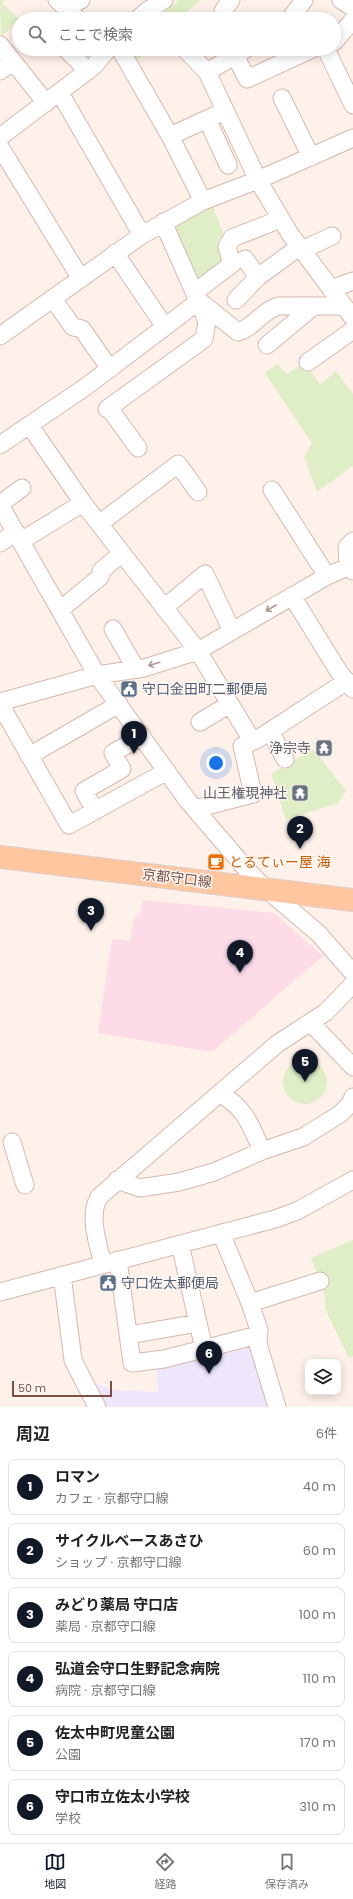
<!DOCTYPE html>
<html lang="ja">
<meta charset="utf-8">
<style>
:root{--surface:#fff;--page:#f2f2f2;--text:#222;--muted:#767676;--line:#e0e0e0;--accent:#111827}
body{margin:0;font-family:Poppins,"Noto Sans JP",sans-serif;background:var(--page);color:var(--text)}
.controls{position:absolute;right:12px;bottom:12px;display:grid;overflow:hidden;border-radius:8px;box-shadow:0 2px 10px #0003}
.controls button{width:36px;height:36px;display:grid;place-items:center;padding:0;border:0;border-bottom:1px solid var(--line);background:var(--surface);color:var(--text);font:20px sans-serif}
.scale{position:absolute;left:12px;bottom:10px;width:100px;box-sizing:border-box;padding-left:4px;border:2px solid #7c5049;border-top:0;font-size:11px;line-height:14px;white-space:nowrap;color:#7c5049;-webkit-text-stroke:3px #fff7f2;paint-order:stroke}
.you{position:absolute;left:216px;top:763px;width:14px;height:14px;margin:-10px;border:3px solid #fff;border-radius:50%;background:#1a73e8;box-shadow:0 0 0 6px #1a73e833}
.badge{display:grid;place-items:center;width:26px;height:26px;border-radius:50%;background:var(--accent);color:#fff;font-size:13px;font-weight:700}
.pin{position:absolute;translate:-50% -33px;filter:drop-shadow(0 1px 2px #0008)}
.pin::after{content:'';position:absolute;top:21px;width:14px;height:12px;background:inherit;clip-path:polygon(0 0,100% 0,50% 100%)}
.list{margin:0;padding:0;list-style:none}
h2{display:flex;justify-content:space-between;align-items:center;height:52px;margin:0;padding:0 16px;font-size:17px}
h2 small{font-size:13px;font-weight:400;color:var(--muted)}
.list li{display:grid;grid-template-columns:26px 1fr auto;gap:12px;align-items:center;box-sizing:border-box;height:56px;margin:0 8px 8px;padding:0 8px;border:1px solid var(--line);border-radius:8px}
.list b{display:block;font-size:15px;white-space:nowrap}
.list p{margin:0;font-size:13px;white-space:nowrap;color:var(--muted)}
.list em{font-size:13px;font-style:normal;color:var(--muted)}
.icon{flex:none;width:22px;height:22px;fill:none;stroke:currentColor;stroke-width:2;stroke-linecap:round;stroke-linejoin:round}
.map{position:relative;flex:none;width:353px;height:1407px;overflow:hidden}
.search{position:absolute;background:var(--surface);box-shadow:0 2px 10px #0003;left:12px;right:12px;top:12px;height:44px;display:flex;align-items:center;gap:10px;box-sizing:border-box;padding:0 14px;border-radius:22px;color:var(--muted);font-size:15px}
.sheet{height:436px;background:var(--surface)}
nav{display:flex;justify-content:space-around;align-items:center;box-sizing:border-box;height:56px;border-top:1px solid var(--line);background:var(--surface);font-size:11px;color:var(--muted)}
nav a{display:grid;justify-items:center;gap:2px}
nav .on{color:var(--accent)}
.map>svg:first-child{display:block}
</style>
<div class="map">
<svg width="353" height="1407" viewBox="0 0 353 1407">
<rect width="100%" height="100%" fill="#fef1ea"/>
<path fill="#eee6fb" d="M253 1345 270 1407H106L96 1383 113 1390 158 1392 157 1365Z"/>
<path fill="#fddce7" d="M143 900 274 913 323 956 212 1052 98 1033 112 939 130 941 133 920 141 912Z"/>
<path fill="#dfeec6" d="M0 0H5L2 3 19 19 1 37Z
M179 0H201L179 19H164L160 15Z
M128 49H158L135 60Z
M212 204 224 236 219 240 228 263 197 287 173 231 175 221Z
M305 362 320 385 336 371 353 394V466L317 492 304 457 312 443 265 373 277 364 287 374Z
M313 749 346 791 338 803 286 820 271 774Z
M283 1082a22 22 0 1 1 44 0a22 22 0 1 1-44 0Z
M353 1240V1356L349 1358 325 1309V1296L311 1258Z"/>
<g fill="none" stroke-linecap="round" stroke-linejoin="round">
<defs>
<path id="minor" d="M57 0 78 19
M341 0 353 8
M65 7 81 0
M148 10 164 0
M138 19 148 10 157 19
M228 19 223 11 231 0
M290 19 304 0
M334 42 353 20
M0 45 46 103
M66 49 88 71
M120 49 170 136
M185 49 207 72 258 180 290 234 353 318
M328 49 327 51 353 105
M235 55 247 79 312 49
M0 71 13 61
M207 72 246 49
M60 93 142 235
M282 98 311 157
M207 119 228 165
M0 137 94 66 108 49
M0 147 81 279
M203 201 170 136 225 111
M302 250 332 236
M115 253 165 327
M245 259 258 277
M331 289 353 281
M195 292 232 264 227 247 232 238 281 219
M53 299 73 327 82 329 110 369
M236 300 258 277 299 247
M0 336 142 235 203 201 258 180 353 138
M267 345 314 306
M308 362 353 330
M109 408 138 448
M107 409 204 339 207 321 163 222
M30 426 83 503 198 651 250 737 256 740 347 681
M0 445 84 388 199 301 238 332C253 328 262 311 278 306H343
M272 490 327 576
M0 504 22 488
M0 505 97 675 188 801 248 871 266 889 318 933 353 973
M99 524 178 464 198 492
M21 541 83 503
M0 543 16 532
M348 567 347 547 353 541
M292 596 339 672 353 689
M164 608 205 574 232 631
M60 610 100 577 101 571 122 553
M113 629 136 669
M0 702 97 675 144 668 198 651 327 576 348 567 353 571
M0 704 69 825 167 771
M200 722 230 704
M270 731 285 759
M29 756 119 704
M195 809 253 794 242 746 256 740
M95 811 84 791 122 769 113 753 142 736
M311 1023 353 1067
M220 1094C245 1107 251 1126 262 1151
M12 1142 25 1185
M117 1180 140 1188 179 1182 214 1172 262 1151 303 1137 340 1114 350 1104 353 1097
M221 1233 250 1303 259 1330 258 1344 277 1407
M180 1244 204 1349
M118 1260 132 1363 164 1359 258 1335
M103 1264C98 1244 88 1216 99 1197L277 1044 326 1012 353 984
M62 1275 73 1360 97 1407
M0 1292 275 1219 297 1211 353 1180
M250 1303 320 1281
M129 1335 198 1323"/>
<path id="major" d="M0 857 353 900"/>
</defs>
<use href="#minor" stroke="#d5b8b0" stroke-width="19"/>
<use href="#major" stroke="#dacecc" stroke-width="24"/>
<use href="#minor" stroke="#fff" stroke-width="17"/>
<use href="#major" stroke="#ffc6a0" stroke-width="22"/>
</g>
<defs><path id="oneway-shaft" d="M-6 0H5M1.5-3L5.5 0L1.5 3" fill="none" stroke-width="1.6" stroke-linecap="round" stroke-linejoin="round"/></defs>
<g stroke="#b09692">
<use href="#oneway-shaft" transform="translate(271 608) rotate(150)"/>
<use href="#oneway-shaft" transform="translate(154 664) rotate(163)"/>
</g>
<defs>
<symbol id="civic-square" viewBox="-11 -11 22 22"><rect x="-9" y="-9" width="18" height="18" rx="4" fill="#5c6f8a" stroke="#fff7f2"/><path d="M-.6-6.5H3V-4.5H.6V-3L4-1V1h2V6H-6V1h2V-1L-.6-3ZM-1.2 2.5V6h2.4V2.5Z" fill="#fff"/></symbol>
<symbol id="temple-square" viewBox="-11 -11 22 22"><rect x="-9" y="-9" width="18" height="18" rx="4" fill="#6b7280" stroke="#fff7f2"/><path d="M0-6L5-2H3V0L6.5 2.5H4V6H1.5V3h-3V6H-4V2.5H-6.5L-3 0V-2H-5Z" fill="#fff"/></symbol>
<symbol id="cafe-square" viewBox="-11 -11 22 22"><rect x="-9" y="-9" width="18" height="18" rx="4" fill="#e8710a" stroke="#fff7f2"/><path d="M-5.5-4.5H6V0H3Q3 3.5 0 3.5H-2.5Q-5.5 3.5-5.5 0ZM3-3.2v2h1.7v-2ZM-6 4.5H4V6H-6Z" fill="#fff"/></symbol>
</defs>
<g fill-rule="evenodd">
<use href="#civic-square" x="119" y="679" width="20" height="20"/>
<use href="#temple-square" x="314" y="738" width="20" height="20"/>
<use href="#temple-square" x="290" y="783" width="20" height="20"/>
<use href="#cafe-square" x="206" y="852" width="20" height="20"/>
<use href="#civic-square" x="98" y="1273" width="20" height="20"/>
</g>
<g text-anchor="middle" stroke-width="3" stroke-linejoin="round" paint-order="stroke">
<g font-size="14" fill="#4e5e75" stroke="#fff7f2" text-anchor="start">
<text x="142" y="694">守口金田町二郵便局</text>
<text x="121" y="1288">守口佐太郵便局</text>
</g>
<g font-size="14" fill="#5b616d" stroke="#fff7f2" text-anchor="end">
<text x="311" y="753">浄宗寺</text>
<text x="287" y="798">山王権現神社</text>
</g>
<g font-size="14" fill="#c56008" stroke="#fff7f2" text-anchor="start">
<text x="229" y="867">とるてぃー屋 海</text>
</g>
<g font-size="14" fill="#7c5049" stroke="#fff7f2">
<text transform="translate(177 878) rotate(7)" y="5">京都守口線</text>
</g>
</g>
</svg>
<div class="controls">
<button><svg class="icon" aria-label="layers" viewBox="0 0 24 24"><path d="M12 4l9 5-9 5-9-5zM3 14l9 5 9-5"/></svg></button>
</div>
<div class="scale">50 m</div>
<div class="you"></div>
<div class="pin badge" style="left:134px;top:754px">1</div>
<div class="pin badge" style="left:300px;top:849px">2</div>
<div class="pin badge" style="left:91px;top:931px">3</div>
<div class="pin badge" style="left:240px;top:973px">4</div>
<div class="pin badge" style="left:305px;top:1082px">5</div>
<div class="pin badge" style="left:209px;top:1374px">6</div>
<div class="search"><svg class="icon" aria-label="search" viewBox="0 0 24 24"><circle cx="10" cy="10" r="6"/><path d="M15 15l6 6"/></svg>ここで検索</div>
</div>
<section class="sheet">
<h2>周辺<small>6件</small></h2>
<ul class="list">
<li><span class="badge">1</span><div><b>ロマン</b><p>カフェ · 京都守口線</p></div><em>40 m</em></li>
<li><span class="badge">2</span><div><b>サイクルベースあさひ</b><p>ショップ · 京都守口線</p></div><em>60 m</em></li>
<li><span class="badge">3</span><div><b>みどり薬局 守口店</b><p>薬局 · 京都守口線</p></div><em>100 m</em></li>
<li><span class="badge">4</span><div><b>弘道会守口生野記念病院</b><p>病院 · 京都守口線</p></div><em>110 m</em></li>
<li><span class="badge">5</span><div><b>佐太中町児童公園</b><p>公園</p></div><em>170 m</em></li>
<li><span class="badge">6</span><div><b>守口市立佐太小学校</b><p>学校</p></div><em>310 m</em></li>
</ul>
</section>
<nav>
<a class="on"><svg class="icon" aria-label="map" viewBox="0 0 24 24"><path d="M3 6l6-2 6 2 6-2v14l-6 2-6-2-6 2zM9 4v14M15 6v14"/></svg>地図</a>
<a><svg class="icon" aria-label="directions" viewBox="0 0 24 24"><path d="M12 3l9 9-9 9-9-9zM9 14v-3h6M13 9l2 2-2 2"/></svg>経路</a>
<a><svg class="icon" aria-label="saved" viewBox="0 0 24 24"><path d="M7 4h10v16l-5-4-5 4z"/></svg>保存済み</a>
</nav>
